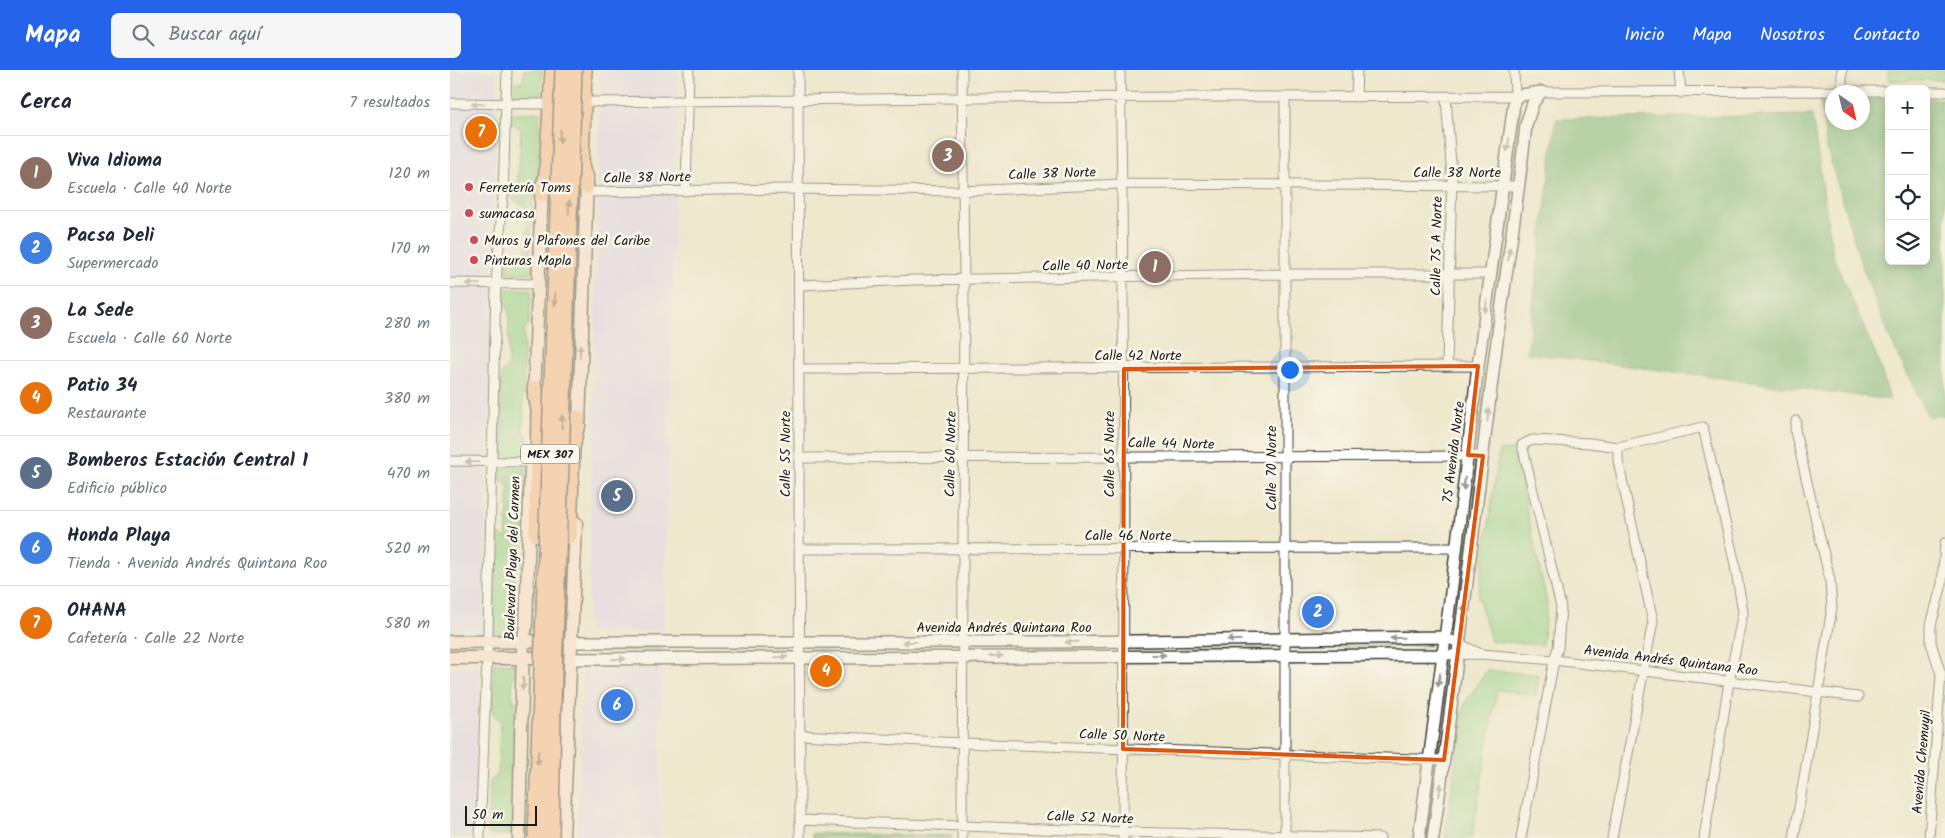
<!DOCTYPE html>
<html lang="es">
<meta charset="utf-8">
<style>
:root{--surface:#fff;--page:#f6f6f7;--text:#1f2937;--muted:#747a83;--line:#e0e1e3;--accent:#2563eb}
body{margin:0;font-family:Kalam,sans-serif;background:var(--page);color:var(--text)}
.controls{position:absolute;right:15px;top:15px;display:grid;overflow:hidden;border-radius:8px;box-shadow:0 2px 8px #0003}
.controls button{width:45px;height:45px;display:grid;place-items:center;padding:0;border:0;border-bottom:1px solid var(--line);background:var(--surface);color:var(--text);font:25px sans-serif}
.compass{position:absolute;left:1375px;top:15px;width:45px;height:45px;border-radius:50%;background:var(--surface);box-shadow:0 2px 8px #0003;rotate:146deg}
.scale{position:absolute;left:15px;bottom:12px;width:72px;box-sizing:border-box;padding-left:5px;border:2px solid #1c1c1c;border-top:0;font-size:14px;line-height:18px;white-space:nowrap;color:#1c1c1c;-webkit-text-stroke:4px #fbf7ec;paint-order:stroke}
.you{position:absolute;left:839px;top:299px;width:18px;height:18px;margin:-12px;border:4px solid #fff;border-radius:50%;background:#1a73e8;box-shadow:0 0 0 8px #1a73e833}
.badge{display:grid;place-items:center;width:32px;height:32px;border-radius:50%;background:var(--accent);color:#fff;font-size:16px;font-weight:700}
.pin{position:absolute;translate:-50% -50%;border:2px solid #fff;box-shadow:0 1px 5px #0006}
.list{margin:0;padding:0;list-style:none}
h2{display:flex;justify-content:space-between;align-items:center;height:65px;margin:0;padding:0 20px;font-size:21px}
h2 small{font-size:16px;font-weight:400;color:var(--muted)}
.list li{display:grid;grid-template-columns:32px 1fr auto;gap:15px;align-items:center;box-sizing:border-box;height:75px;padding:0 20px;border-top:1px solid var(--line)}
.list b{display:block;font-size:19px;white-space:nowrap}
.list p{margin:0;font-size:16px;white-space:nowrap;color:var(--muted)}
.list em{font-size:16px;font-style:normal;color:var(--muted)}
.icon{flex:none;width:28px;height:28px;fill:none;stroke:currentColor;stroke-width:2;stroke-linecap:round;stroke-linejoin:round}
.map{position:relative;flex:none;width:1495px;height:768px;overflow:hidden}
header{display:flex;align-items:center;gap:30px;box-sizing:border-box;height:70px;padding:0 25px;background:var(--accent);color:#fff}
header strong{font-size:24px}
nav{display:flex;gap:28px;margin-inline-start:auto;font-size:18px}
.search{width:350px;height:45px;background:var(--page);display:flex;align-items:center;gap:12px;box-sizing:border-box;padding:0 18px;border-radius:8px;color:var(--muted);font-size:19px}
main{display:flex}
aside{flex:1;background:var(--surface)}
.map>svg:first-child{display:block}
</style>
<header>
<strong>Mapa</strong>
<div class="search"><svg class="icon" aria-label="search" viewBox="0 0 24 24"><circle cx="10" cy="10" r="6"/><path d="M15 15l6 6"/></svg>Buscar aquí</div>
<nav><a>Inicio</a><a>Mapa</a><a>Nosotros</a><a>Contacto</a></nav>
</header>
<main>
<aside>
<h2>Cerca<small>7 resultados</small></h2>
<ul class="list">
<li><span class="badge" style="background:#8d6e63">1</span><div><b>Viva Idioma</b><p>Escuela · Calle 40 Norte</p></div><em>120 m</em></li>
<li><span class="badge" style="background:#3f7fe0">2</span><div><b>Pacsa Deli</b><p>Supermercado</p></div><em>170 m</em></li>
<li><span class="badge" style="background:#8d6e63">3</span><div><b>La Sede</b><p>Escuela · Calle 60 Norte</p></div><em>280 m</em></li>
<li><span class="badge" style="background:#e8710a">4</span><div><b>Patio 34</b><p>Restaurante</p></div><em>380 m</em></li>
<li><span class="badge" style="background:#5c6f8a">5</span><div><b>Bomberos Estación Central 1</b><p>Edificio público</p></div><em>470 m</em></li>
<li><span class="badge" style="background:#3f7fe0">6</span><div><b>Honda Playa</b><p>Tienda · Avenida Andrés Quintana Roo</p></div><em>520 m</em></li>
<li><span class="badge" style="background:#e8710a">7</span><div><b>OHANA</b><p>Cafetería · Calle 22 Norte</p></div><em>580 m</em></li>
</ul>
</aside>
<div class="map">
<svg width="1495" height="768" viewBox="0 0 1495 768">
<rect width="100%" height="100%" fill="#fbf7ec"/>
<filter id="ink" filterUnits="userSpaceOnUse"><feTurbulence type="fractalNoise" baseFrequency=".02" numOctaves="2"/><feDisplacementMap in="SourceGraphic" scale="10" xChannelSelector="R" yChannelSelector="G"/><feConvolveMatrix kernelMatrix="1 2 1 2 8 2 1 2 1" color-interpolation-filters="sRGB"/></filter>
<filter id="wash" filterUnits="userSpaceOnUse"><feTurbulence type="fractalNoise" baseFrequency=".0096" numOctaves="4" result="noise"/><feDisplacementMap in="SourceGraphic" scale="20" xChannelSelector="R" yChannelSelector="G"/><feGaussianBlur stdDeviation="1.12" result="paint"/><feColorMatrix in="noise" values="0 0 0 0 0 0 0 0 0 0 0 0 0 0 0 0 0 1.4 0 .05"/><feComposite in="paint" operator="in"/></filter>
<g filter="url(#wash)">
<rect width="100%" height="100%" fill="#eee8cd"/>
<path fill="#dfd5f5" d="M0 0H47L33 562 0 563Z
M150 0H228L214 561 138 562Z
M0 596 29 597 23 768H0Z
M212 596 209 768H127L133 600Z"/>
<path fill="#92d38a" stroke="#577853" d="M74 0H92L91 25 64 26 65 12H73Z
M1438 0H1495V10H1438Z
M1070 38H1072L1063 108H1061Z
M90 42 87 122 83 127 80 192H83L82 203H57L58 192H76L77 138 59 127V124L67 123 71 59 61 53 60 43Z
M1059 123H1062L1029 376 1027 377Z
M52 219H82L79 254 74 261 73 362 78 367 77 386H50L51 303 58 296 59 240 51 231Z
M1064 380 1097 533 1092 575 1041 571 1028 527 1049 381Z
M1025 392 1027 393 1005 563H1002Z
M51 397H76L72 496H65L63 531 72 535 71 560 68 565H43L48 463 56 469 59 416 49 409V399Z
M980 573V576L846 579 845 576Z
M662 576 661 580H521V577Z
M685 576 824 577V579L684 580Z
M31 577 32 580 28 581 0 582V578Z
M340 577V579L259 580 260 578Z
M359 577 500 578V580H358Z
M212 578V581L136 582 135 580Z
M44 593 69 594V602L63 605 62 629 65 630V647L67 650 62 765H40L38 762 40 711 48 705 50 651 42 643Z
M998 594H1000L989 684H986Z
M1037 600 1089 605 1086 625 1047 620 1022 768H995L1014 635Z
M984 695 986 698 977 768H975Z"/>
<path fill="#75b576" stroke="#486849" d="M1370 29H1382V52H1412L1413 29H1439V191H1476V29H1495V345L1478 347 1437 262 1411 194 1377 79Z
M1362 45 1383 186 1428 290 1440 330 1077 283 1106 49Z
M362 763 502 766V768H362Z"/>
</g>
<g filter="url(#ink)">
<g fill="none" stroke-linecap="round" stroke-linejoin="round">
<defs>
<path id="minor" d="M348 0 350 768
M512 0 514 209 512 768
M670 0C675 256 674 512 673 768
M1229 0 1231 23
M1392 0V20
M1091 22 1439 21
M1476 22H1495
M906 27 907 0
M996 28 1002 107 997 296
M140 32 506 28 1065 26 1064 0
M0 33 94 34
M236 121 239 0
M136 122 338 119 513 121 672 114 1069 116
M0 213 89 214
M350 215 464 210 835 204H1041
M349 299C575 298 801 298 1028 296
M349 388 1033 386
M0 391 81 392
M349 479 1007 478
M995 567 1031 584
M993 585 1031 584 1104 590 1408 627
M350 665 512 673 994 690
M350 750 673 762 930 768
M30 768 38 563 46 214 53 126 57 0
M835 768V28
M1071 768 1104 590 1108 578 1111 537 1072 375 1082 370 1140 373 1168 377 1253 357 1284 490 1293 542 1279 612 1254 768
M1162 768 1203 551 1168 391V377
M1344 768 1382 538 1380 510 1345 361 1346 351
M1479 768 1491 604 1481 573V555L1492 514 1495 473"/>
<path id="tertiary" d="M120 572H603L995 567
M120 589 993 585
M969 768 1002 515 1028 296 1065 26 1091 22
M983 768C1005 616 1023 463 1042 310 1052 225 1067 140 1076 55L1083 33 1091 22"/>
<path id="secondary" d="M84 327 92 115
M129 356 137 106
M0 572 102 571
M0 588H100
M69 768 73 570 76 557 81 395
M113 768 126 453"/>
<path id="trunk" d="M134 0 131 95 136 116
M92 124 97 104 103 0
M85 319 89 340 87 464
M119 466 122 378 128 348"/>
</defs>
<use href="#minor" stroke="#3c3b37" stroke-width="11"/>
<use href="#tertiary" stroke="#3c3b37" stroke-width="14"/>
<use href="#secondary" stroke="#3c3b37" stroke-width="15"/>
<use href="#trunk" stroke="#3c3b37" stroke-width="18"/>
<use href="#minor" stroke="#fff" stroke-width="9"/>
<use href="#tertiary" stroke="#fff" stroke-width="11"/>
<use href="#secondary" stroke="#fee3d2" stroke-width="12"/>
<use href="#trunk" stroke="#fcba8e" stroke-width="15"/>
<defs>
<path id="trunk-bridge" d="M86 768 113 0
M101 768 103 634 124 0"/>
</defs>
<use href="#trunk-bridge" stroke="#3c3b37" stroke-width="18" stroke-linecap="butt"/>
<use href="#trunk-bridge" stroke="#fcba8e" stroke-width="15"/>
</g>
<defs><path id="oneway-solid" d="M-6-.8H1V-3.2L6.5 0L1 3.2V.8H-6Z" transform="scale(1.25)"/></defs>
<g fill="#999">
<use href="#oneway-solid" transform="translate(28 34) rotate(-179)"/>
<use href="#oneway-solid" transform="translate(1058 75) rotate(99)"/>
<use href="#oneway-solid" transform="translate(1059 184) rotate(-82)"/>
<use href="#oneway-solid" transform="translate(23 214) rotate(-179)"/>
<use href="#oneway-solid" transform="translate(1036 236) rotate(98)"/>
<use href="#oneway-solid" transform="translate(1038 345) rotate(-84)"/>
<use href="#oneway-solid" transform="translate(22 392) rotate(-179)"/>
<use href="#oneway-solid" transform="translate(1014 414) rotate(97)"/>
<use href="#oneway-solid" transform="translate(1014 541) rotate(-81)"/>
<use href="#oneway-solid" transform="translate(947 568) rotate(179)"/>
<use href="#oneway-solid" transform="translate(784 570) rotate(180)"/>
<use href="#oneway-solid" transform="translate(459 572) rotate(180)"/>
<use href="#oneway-solid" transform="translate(622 572) rotate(179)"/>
<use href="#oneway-solid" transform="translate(709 585)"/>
<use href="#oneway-solid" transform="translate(546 586)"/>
<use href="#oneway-solid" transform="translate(331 587) rotate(-2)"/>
<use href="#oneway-solid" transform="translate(169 589) rotate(-1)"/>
<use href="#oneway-solid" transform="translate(989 610) rotate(98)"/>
<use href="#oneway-solid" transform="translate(990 720) rotate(-82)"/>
</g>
<g fill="#8c6b55">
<use href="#oneway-solid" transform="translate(110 66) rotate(92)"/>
<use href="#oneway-solid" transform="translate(119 137) rotate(-88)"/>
<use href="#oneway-solid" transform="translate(105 229) rotate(92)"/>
<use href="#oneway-solid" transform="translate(112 352) rotate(-88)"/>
<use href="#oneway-solid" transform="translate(88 688) rotate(92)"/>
</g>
<g fill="#988980">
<use href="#oneway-solid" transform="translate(130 281) rotate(-88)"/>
<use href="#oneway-solid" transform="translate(73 613) rotate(92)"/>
</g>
</g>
<path d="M0 0H1495V768H0ZM1028 296 1018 385 1033 386 994 690 673 679 674 299Z" fill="#eee8cd" fill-opacity=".55" fill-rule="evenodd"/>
<path fill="none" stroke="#de560d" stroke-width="4" stroke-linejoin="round" d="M1028 296 1018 385 1033 386 994 690 673 679 674 299Z"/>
<g fill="#d1495b" stroke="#fbf7ec" stroke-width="2">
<circle cx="19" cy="117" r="5"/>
<circle cx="19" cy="143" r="5"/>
<circle cx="24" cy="170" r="5"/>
<circle cx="24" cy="190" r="5"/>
</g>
<g text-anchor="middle" stroke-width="5" stroke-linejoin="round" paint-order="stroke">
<rect fill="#fbf7ec" stroke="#5f5e5a" stroke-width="1" x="71" y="374.5" width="58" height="19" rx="4"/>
<g font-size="12" font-weight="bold" fill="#1c1c1c">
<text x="100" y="388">MEX 307</text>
</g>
<g font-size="14" fill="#1c1c1c" stroke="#fbf7ec">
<text x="1007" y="107">Calle 38 Norte</text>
<text transform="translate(602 103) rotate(-2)" y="5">Calle 38 Norte</text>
<text transform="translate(197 107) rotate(-1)" y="5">Calle 38 Norte</text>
<text transform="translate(986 176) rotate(-89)" y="5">Calle 75 A Norte</text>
<text transform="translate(635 195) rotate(-1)" y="5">Calle 40 Norte</text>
<text x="688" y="290">Calle 42 Norte</text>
<text transform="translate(721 373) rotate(1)" y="5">Calle 44 Norte</text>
<text transform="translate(1003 382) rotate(-83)" y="5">75 Avenida Norte</text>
<text transform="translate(335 384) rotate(-90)" y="5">Calle 55 Norte</text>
<text transform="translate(500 384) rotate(-89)" y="5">Calle 60 Norte</text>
<text transform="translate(659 384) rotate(-90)" y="5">Calle 65 Norte</text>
<text transform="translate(821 398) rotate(-90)" y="5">Calle 70 Norte</text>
<text x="678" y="470">Calle 46 Norte</text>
<text transform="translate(62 488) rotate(-88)" y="5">Boulevard Playa del Carmen</text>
<text x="554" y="562">Avenida Andrés Quintana Roo</text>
<text transform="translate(1221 590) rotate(7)" y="5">Avenida Andrés Quintana Roo</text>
<text transform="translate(672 665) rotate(2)" y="5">Calle 50 Norte</text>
<text transform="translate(1471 692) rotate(-85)" y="5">Avenida Chemuyil</text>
<text transform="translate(640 747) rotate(2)" y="5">Calle 52 Norte</text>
</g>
<g font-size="14" fill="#1c1c1c" stroke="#fbf7ec" text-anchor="start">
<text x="29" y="122">Ferretería Toms</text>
<text x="29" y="148">sumacasa</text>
<text x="34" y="175">Muros y Plafones del Caribe</text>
<text x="34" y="195">Pinturas Mapla</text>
</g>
</g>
</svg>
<div class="controls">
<button>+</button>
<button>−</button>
<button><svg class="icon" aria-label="locate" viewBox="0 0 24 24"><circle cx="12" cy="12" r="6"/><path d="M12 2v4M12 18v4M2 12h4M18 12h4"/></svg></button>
<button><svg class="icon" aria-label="layers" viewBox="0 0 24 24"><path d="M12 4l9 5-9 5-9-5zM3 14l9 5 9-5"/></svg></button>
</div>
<svg class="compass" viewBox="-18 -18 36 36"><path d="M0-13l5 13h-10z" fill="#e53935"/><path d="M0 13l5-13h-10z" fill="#747a83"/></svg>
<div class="scale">50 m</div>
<div class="you"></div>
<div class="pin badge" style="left:705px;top:197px;background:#8d6e63">1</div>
<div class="pin badge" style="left:868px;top:542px;background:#3f7fe0">2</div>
<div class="pin badge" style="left:498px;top:86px;background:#8d6e63">3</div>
<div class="pin badge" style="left:376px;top:601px;background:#e8710a">4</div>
<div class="pin badge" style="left:167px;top:426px;background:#5c6f8a">5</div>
<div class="pin badge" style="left:167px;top:635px;background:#3f7fe0">6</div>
<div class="pin badge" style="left:31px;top:62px;background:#e8710a">7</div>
</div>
</main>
